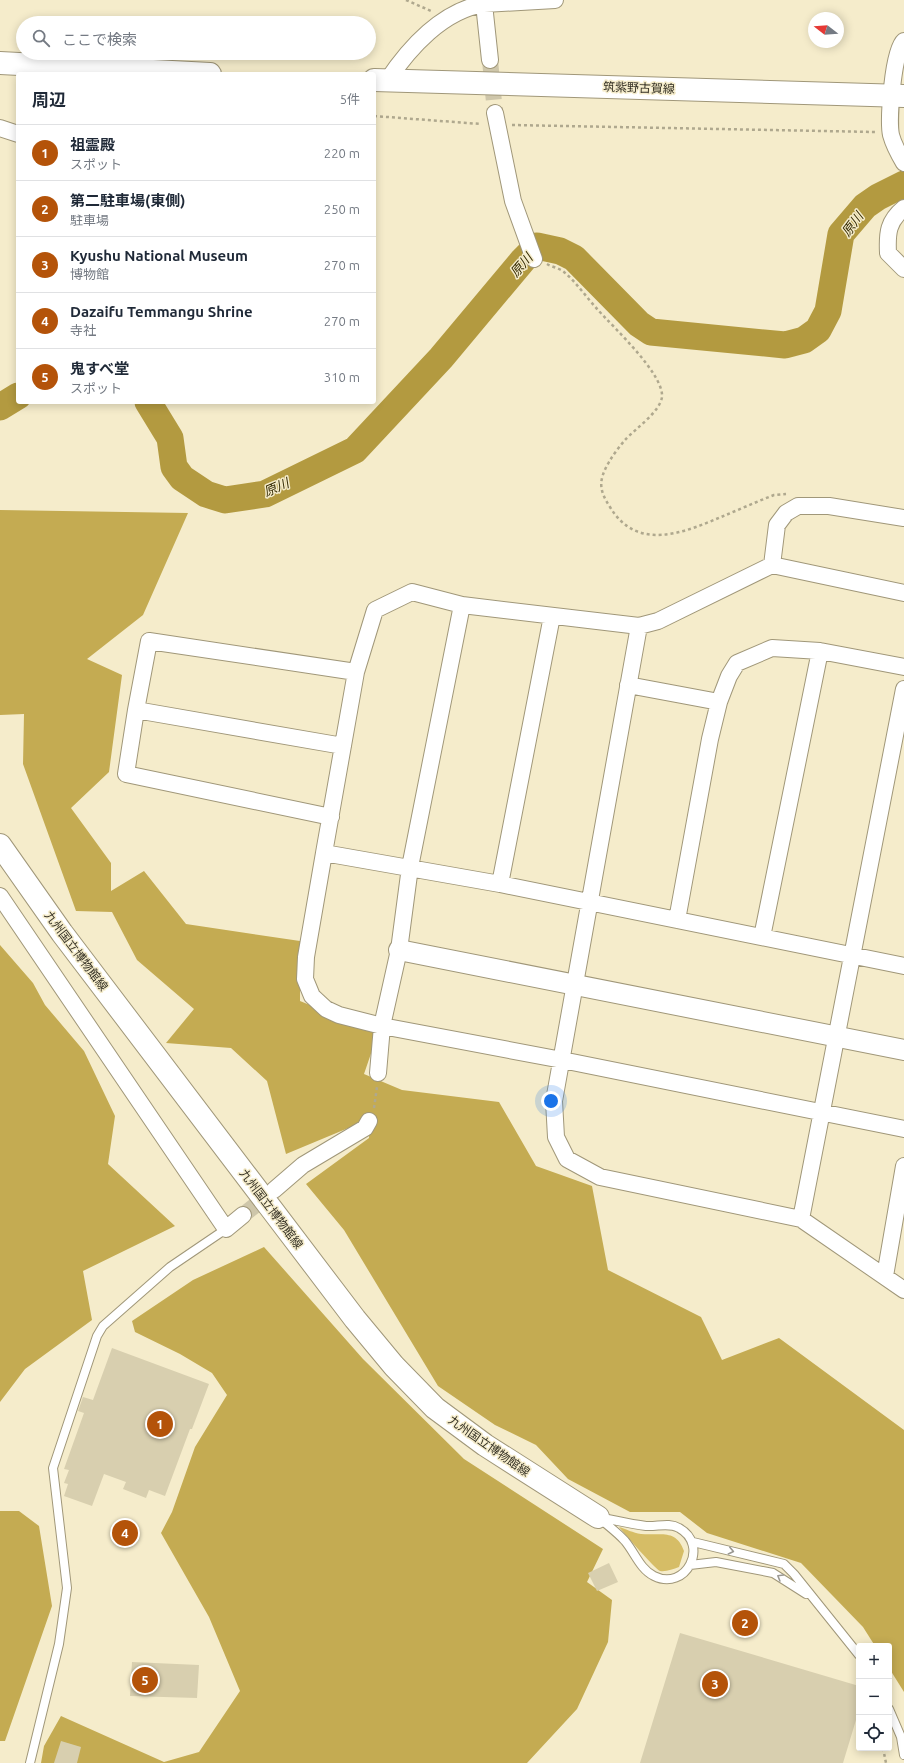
<!DOCTYPE html>
<html lang="ja">
<meta charset="utf-8">
<style>
:root{--surface:#fff;--page:#f2f2f3;--text:#1f2937;--muted:#747a83;--line:#e0e1e3;--accent:#b45309}
body{margin:0;font-family:Ubuntu,"Noto Sans JP",sans-serif;background:var(--page);color:var(--text)}
.controls{position:absolute;right:12px;bottom:12px;display:grid;overflow:hidden;border-radius:4px;box-shadow:0 2px 10px #0003}
.controls button{width:36px;height:36px;display:grid;place-items:center;padding:0;border:0;border-bottom:1px solid var(--line);background:var(--surface);color:var(--text);font:20px sans-serif}
.compass{position:absolute;left:808px;top:12px;width:36px;height:36px;border-radius:50%;background:var(--surface);box-shadow:0 2px 10px #0003;rotate:287deg}
.you{position:absolute;left:551px;top:1101px;width:14px;height:14px;margin:-10px;border:3px solid #fff;border-radius:50%;background:#1a73e8;box-shadow:0 0 0 6px #1a73e833}
.badge{display:grid;place-items:center;width:26px;height:26px;border-radius:50%;background:var(--accent);color:#fff;font-size:13px;font-weight:700}
.pin{position:absolute;translate:-50% -50%;border:2px solid #fff;box-shadow:0 1px 4px #0006}
.list{margin:0;padding:0;list-style:none}
h2{display:flex;justify-content:space-between;align-items:center;height:52px;margin:0;padding:0 16px;font-size:17px}
h2 small{font-size:13px;font-weight:400;color:var(--muted)}
.list li{display:grid;grid-template-columns:26px 1fr auto;gap:12px;align-items:center;box-sizing:border-box;height:56px;padding:0 16px;border-top:1px solid var(--line)}
.list b{display:block;font-size:15px;white-space:nowrap}
.list p{margin:0;font-size:13px;white-space:nowrap;color:var(--muted)}
.list em{font-size:13px;font-style:normal;color:var(--muted)}
.icon{flex:none;width:22px;height:22px;fill:none;stroke:currentColor;stroke-width:2;stroke-linecap:round;stroke-linejoin:round}
.map{position:relative;flex:none;width:904px;height:1763px;overflow:hidden}
.search{position:absolute;background:var(--surface);box-shadow:0 2px 10px #0003;left:16px;top:16px;width:360px;height:44px;display:flex;align-items:center;gap:10px;box-sizing:border-box;padding:0 14px;border-radius:22px;color:var(--muted);font-size:15px}
.panel{position:absolute;background:var(--surface);box-shadow:0 2px 10px #0003;left:16px;top:72px;width:360px;height:332px;border-radius:4px}
.map>svg:first-child{display:block}
</style>
<div class="map">
<svg width="904" height="1763" viewBox="0 0 904 1763">
<rect width="100%" height="100%" fill="#f5eccb"/>
<path fill="#d6bd66" d="M619 1527C626 1529 633 1533 641 1534 660 1536 676 1528 684 1551L679 1567C673 1569 666 1572 660 1571 655 1569 625 1534 619 1527Z"/>
<path fill="#c4ab52" d="M0 510 188 513 143 615 87 659 122 675 109 772 71 808 111 863V891L144 871 186 924 300 941V1001L378 1033 364 1074 402 1090 499 1102 536 1166 592 1186 608 1270 701 1317 722 1360 779 1338 904 1430V1692L889 1668V1646H875L863 1627 801 1563 707 1533 680 1512H630L568 1479 536 1445 495 1425 438 1386 344 1230 306 1184 369 1138 370 1119 286 1154 267 1081 231 1048 166 1043 194 1009 137 960 112 912 76 911 23 764 24 714 0 715Z
M0 945 33 983 45 1005 84 1051 115 1116 108 1164 175 1226 83 1271 92 1320 25 1369 0 1402Z
M264 1247 363 1359 464 1459 603 1549 587 1582 612 1600 608 1642 577 1709 527 1763H41L44 1746 61 1716 164 1762 199 1752 240 1691 209 1617 161 1533 172 1512 195 1447 227 1395 212 1373 180 1354 135 1332 132 1321 193 1280Z
M0 1511H19L39 1526 52 1606 5 1741H0Z"/>
<g fill="none" stroke-linecap="round" stroke-linejoin="round">
<path stroke="#b39a40" stroke-width="27" d="M148 402 170 438 174 467 182 478 206 494 225 500 265 494 355 450 441 358 523 260 537 246 560 251 574 258 639 324 651 332 785 345 804 340 818 330 828 311 841 234 865 206 878 197 904 184
M0 407 18 396"/>
</g>
<path fill="#d8cfaf" d="M112 1348 209 1384 192 1429H190L165 1496 149 1490 146 1498 123 1489 126 1482 104 1474 92 1506 64 1496 68 1484 64 1483 69 1470 64 1469 84 1413 78 1411 83 1397 93 1400Z
M609 1563 618 1582 597 1591 588 1573Z
M680 1633 859 1686V1710L843 1763H640Z
M132 1662 199 1665 197 1698 130 1696Z
M61 1741 81 1747 77 1763H54Z"/>
<g fill="none" stroke-linecap="round" stroke-linejoin="round">
<path stroke="#cec6aa" stroke-width="16" stroke-dasharray="16 8" stroke-linecap="butt" d="M490 60 495 113
M243 1215 271 1193"/>
<defs>
<path id="service" d="M598 1517C614 1520 630 1524 646 1526 657 1527 669 1522 679 1528 710 1545 686 1592 654 1576 640 1569 635 1553 625 1541 617 1532 607 1525 598 1517Z
M693 1542 784 1564 794 1574 859 1655
M690 1565 716 1562 773 1573 806 1594
M889 1709 901 1737 904 1755
M30 1763 59 1644 67 1588 53 1468 97 1336 103 1326 170 1267 226 1229"/>
<path id="minor" d="M904 41C893 50 888 120 891 135 894 146 898 153 904 163
M490 60 484 4 555 0
M387 81C409 48 443 10 484 4L485 0
M495 113 513 201 534 259
M0 128 18 134
M904 208C888 221 887 233 888 253L904 269
M772 565 777 525 786 513 798 506H829L904 518
M904 593 772 565 658 621 639 626 462 605 412 592 375 610 356 672 324 853 500 884 904 966
M639 626 554 1101 556 1137 567 1159 600 1177 801 1219 904 1290
M628 685 719 702
M136 710 343 746
M331 817 126 774 136 710 149 641 356 672
M324 853 306 957 305 979 312 996 326 1009 339 1015 382 1026 562 1060 904 1129
M500 884 552 616
M0 896 226 1229 243 1215
M677 920 710 739 719 702 729 676 737 663 772 648 820 651 904 667
M762 937 820 651
M378 1073 382 1026 399 950 410 867 462 605
M274 1190 303 1165 365 1128 369 1121
M801 1219 904 689
M885 1276 904 1166"/>
<path id="tertiary" d="M399 950 904 1050"/>
<path id="secondary" d="M0 845 62 933 355 1319 394 1366 435 1408 485 1445 598 1517"/>
<path id="primary" d="M0 63 210 74
M374 80 904 96"/>
</defs>
<use href="#service" stroke="#a09779" stroke-width="10"/>
<use href="#minor" stroke="#a09779" stroke-width="18"/>
<use href="#tertiary" stroke="#a09779" stroke-width="22"/>
<use href="#secondary" stroke="#a09779" stroke-width="24"/>
<use href="#primary" stroke="#a09779" stroke-width="24"/>
<path stroke="#afa88e" stroke-width="2.5" stroke-dasharray="3 3" stroke-linecap="butt" d="M406 0 431 11
M374 116 481 124
M512 125 875 132
M547 264C552 267 559 268 564 272 576 282 587 298 598 310 613 327 664 374 662 397 660 412 635 429 625 440 619 447 613 455 609 462 598 481 599 490 610 507 637 552 683 533 721 517 738 510 756 502 774 495L786 494
M374 1108 377 1087
M883 1748 886 1763"/>
<use href="#service" stroke="#fff" stroke-width="8"/>
<use href="#minor" stroke="#fff" stroke-width="16"/>
<use href="#tertiary" stroke="#fff" stroke-width="20"/>
<use href="#secondary" stroke="#fff" stroke-width="22"/>
<use href="#primary" stroke="#fff" stroke-width="22"/>
</g>
<defs><path id="oneway-chevron" d="M-2-3.5L2.5 0L-2 3.5" fill="none" stroke-width="1.6" stroke-linecap="round" stroke-linejoin="round"/></defs>
<g stroke="#9a9892">
<use href="#oneway-chevron" transform="translate(731 1551) rotate(13)"/>
<use href="#oneway-chevron" transform="translate(780 1577) rotate(-149)"/>
</g>
<g text-anchor="middle" stroke-width="3" stroke-linejoin="round" paint-order="stroke">
<g font-size="12" fill="#343024" stroke="#f5eccb">
<text transform="translate(639 88) rotate(2)" y="4">筑紫野古賀線</text>
<text transform="translate(76 951) rotate(53)" y="4">九州国立博物館線</text>
<text transform="translate(271 1209) rotate(53)" y="4">九州国立博物館線</text>
<text transform="translate(489 1446) rotate(35)" y="4">九州国立博物館線</text>
</g>
<g font-size="13" font-style="italic" fill="#342a02" stroke="#f5eccb">
<text transform="translate(852 224) rotate(-53)" y="5">原川</text>
<text transform="translate(521 265) rotate(-49)" y="5">原川</text>
<text transform="translate(276 487) rotate(-23)" y="5">原川</text>
</g>
</g>
</svg>
<div class="controls">
<button>+</button>
<button>−</button>
<button><svg class="icon" aria-label="locate" viewBox="0 0 24 24"><circle cx="12" cy="12" r="6"/><path d="M12 2v4M12 18v4M2 12h4M18 12h4"/></svg></button>
</div>
<svg class="compass" viewBox="-18 -18 36 36"><path d="M0-13l5 13h-10z" fill="#e53935"/><path d="M0 13l5-13h-10z" fill="#747a83"/></svg>
<div class="you"></div>
<div class="pin badge" style="left:160px;top:1424px">1</div>
<div class="pin badge" style="left:745px;top:1623px">2</div>
<div class="pin badge" style="left:715px;top:1684px">3</div>
<div class="pin badge" style="left:125px;top:1533px">4</div>
<div class="pin badge" style="left:145px;top:1680px">5</div>
<div class="search"><svg class="icon" aria-label="search" viewBox="0 0 24 24"><circle cx="10" cy="10" r="6"/><path d="M15 15l6 6"/></svg>ここで検索</div>
<section class="panel">
<h2>周辺<small>5件</small></h2>
<ul class="list">
<li><span class="badge">1</span><div><b>祖霊殿</b><p>スポット</p></div><em>220 m</em></li>
<li><span class="badge">2</span><div><b>第二駐車場(東側)</b><p>駐車場</p></div><em>250 m</em></li>
<li><span class="badge">3</span><div><b>Kyushu National Museum</b><p>博物館</p></div><em>270 m</em></li>
<li><span class="badge">4</span><div><b>Dazaifu Temmangu Shrine</b><p>寺社</p></div><em>270 m</em></li>
<li><span class="badge">5</span><div><b>鬼すべ堂</b><p>スポット</p></div><em>310 m</em></li>
</ul>
</section>
</div>
